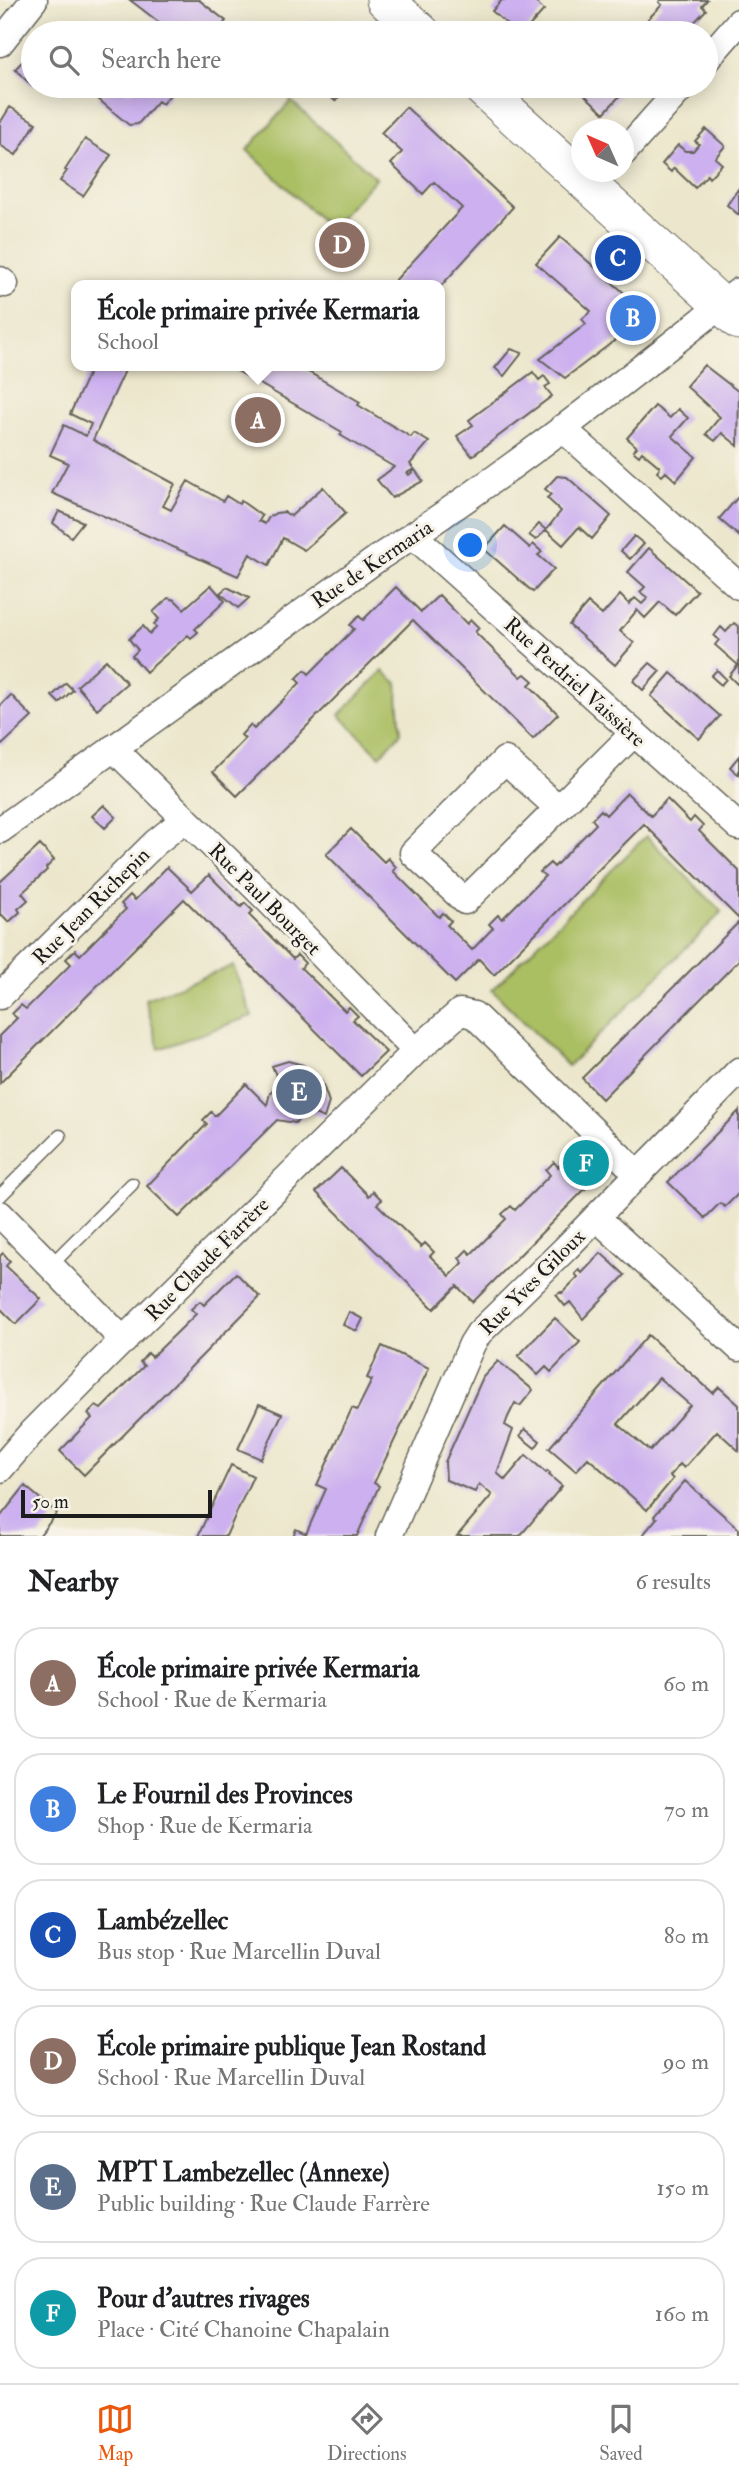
<!DOCTYPE html>
<meta charset="utf-8">
<style>
:root{--surface:#fff;--page:#f6f6f6;--text:#202124;--muted:#757577;--line:#e0e0e0;--accent:#ea580c}
body{margin:0;font-family:"IM FELL Double Pica",serif;background:var(--page);color:var(--text)}
.compass{position:absolute;left:571px;top:119px;width:63px;height:63px;border-radius:50%;background:var(--surface);box-shadow:0 4px 18px #0003;rotate:315deg}
.scale{position:absolute;left:21px;bottom:18px;width:191px;box-sizing:border-box;padding-left:7px;border:4px solid #1c1c1c;border-top:0;font-size:19px;line-height:24px;white-space:nowrap;color:#1c1c1c;-webkit-text-stroke:5px #f7f3e8;paint-order:stroke}
.you{position:absolute;left:471px;top:546px;width:24px;height:24px;margin:-18px;border:5px solid #fff;border-radius:50%;background:#1a73e8;box-shadow:0 0 0 10px #1a73e833}
.badge{display:grid;place-items:center;width:46px;height:46px;border-radius:50%;background:var(--accent);color:#fff;font-size:23px;font-weight:700}
.pin{position:absolute;translate:-50% -50%;border:4px solid #fff;box-shadow:0 2px 7px #0006}
.popup{position:absolute;left:71px;top:280px;width:374px;height:91px;box-sizing:border-box;display:grid;place-content:center;border-radius:14px;background:var(--surface);filter:drop-shadow(0 2px 5px #0005);font-size:23px;white-space:nowrap;color:var(--muted)}
.popup b{font-size:26px;color:var(--text)}
.popup::after{content:'';position:absolute;left:50%;top:100%;margin-left:-14px;border:14px solid transparent;border-top-color:var(--surface)}
.list{margin:0;padding:0;list-style:none}
h2{display:flex;justify-content:space-between;align-items:center;height:91px;margin:0;padding:0 28px;font-size:30px}
h2 small{font-size:23px;font-weight:400;color:var(--muted)}
.list li{display:grid;grid-template-columns:46px 1fr auto;gap:21px;align-items:center;box-sizing:border-box;height:112px;margin:0 14px 14px;padding:0 14px;border:2px solid var(--line);border-radius:28px}
.list b{display:block;font-size:26px;white-space:nowrap}
.list p{margin:0;font-size:23px;white-space:nowrap;color:var(--muted)}
.list em{font-size:23px;font-style:normal;color:var(--muted)}
.icon{flex:none;width:38px;height:38px;fill:none;stroke:currentColor;stroke-width:2;stroke-linecap:round;stroke-linejoin:round}
.map{position:relative;flex:none;width:739px;height:1536px;overflow:hidden}
.search{position:absolute;background:var(--surface);box-shadow:0 4px 18px #0003;left:21px;right:21px;top:21px;height:77px;display:flex;align-items:center;gap:18px;box-sizing:border-box;padding:0 24px;border-radius:38px;color:var(--muted);font-size:26px}
.sheet{height:847px;background:var(--surface)}
nav{display:flex;justify-content:space-around;align-items:center;box-sizing:border-box;height:98px;border-top:2px solid var(--line);background:var(--surface);font-size:19px;color:var(--muted)}
nav a{display:grid;justify-items:center;gap:4px}
nav .on{color:var(--accent)}
.map>svg:first-child{display:block}
</style>
<div class="map">
<svg width="739" height="1536" viewBox="0 0 739 1536">
<rect width="100%" height="100%" fill="#f7f3e8"/>
<filter id="ink" filterUnits="userSpaceOnUse"><feTurbulence type="fractalNoise" baseFrequency=".0143" numOctaves="2"/><feDisplacementMap in="SourceGraphic" scale="14" xChannelSelector="R" yChannelSelector="G"/><feConvolveMatrix kernelMatrix="1 2 1 2 8 2 1 2 1" color-interpolation-filters="sRGB"/></filter>
<filter id="wash" filterUnits="userSpaceOnUse"><feTurbulence type="fractalNoise" baseFrequency=".00686" numOctaves="4" result="noise"/><feDisplacementMap in="SourceGraphic" scale="28" xChannelSelector="R" yChannelSelector="G"/><feGaussianBlur stdDeviation="1.57" result="paint"/><feColorMatrix in="noise" values="0 0 0 0 0 0 0 0 0 0 0 0 0 0 0 0 0 1.4 0 .05"/><feComposite in="paint" operator="in"/></filter>
<g filter="url(#wash)">
<rect width="100%" height="100%" fill="#ece7cc"/>
<path fill="#aabe62" stroke="#636d3f" stroke-width="2" d="M291 101 376 178 330 229 247 150Z
M383 671 397 683 401 733 380 756 339 715Z
M646 836 722 912 568 1066 492 990Z
M233 966 252 1016 159 1049 145 999Z"/>
<g id="blocks">
<path fill="#ccb0ef" fill-rule="evenodd" d="M130 0H199L226 21 216 33H173Z
M502 0H533L544 10 523 33H517L492 11Z
M660 0H707L702 6 706 10 684 33 679 31 677 33H644L653 23 648 19 662 5 659 2Z
M312 20 326 33H299Z
M33 51V84L32 86 15 69Z
M110 86H126L127 87 124 90 127 92H131L137 86H159L170 95 162 104 158 101 138 124 129 125 98 99Z
M319 86H350L335 101Z
M575 86H629L604 113Z
M10 107 36 123 16 155 0 145V123Z
M406 107 513 207 440 287V285H391L462 208 434 182 423 194 391 164 402 152 381 133Z
M706 129 725 146 715 158 722 164 709 178 707 175 695 188 674 168 671 172 662 164 678 145 685 151H693L699 144 695 141Z
M85 139 111 155 83 196 60 181 67 171 65 170Z
M739 188V215L727 205Z
M560 237 644 310 642 320 565 378 540 359 586 324 582 319 591 311 536 263Z
M511 349 522 353 504 376 495 368Z
M704 365 739 392 738 446 722 433 715 441 706 434 720 417 686 386Z
M92 366H127L93 440 175 484 163 506 171 510 188 481 223 501 226 496 239 504 241 501 262 516 259 521 265 524 269 517 276 513 284 512 291 516 323 487 346 513 304 550 283 538 269 565 250 554 238 576 52 493 68 463 50 455 64 425 86 436 91 424 70 414Z
M229 366H298L360 402 358 405 411 437 414 433 429 442 410 464 414 469 407 473 409 475 415 470 423 481 392 498 377 480 394 467 340 435 342 432Z
M533 372 539 380 544 376 550 384 545 387 552 396 472 456 457 436 473 425 469 420Z
M655 406 670 418 678 409 688 418 672 436 696 457 676 481 666 472 662 476 657 472 660 467 642 452 639 456 633 451 637 447 627 438Z
M557 476 567 477 611 516 592 539 579 527 563 545 546 530 561 511 547 498 551 494 545 489Z
M739 496V536L719 519Z
M59 511 83 522 71 537 53 523Z
M539 524 546 530 536 540 529 535Z
M505 526 530 548 533 544 542 552 538 555 554 569 533 592 484 549Z
M634 536 644 544 630 559 621 551Z
M649 548 697 591 675 615 660 602 645 618 637 610 620 631 634 643 615 665 569 625 588 603 602 615 620 595 629 604 635 598 642 604 648 598 640 592 645 587 628 572Z
M211 585 225 601 195 629 198 632 191 638 188 635 146 672 132 656 138 650 129 639 143 626 150 634 157 627 154 624 159 619 153 612 168 598 175 600 184 609Z
M227 587 249 598 238 608 220 593Z
M396 587 421 612 439 595 467 624 471 620 479 628 475 632 521 677 525 674 533 681 529 685 558 714 533 739 413 620 237 796 213 772 245 739 241 735 250 725 254 729 300 683 296 679 305 670 309 674 354 629 350 625 359 616 363 620Z
M734 623 739 627V682L737 684 729 676 738 665 715 645 719 640 714 636 721 627 726 632Z
M106 660 127 683 97 709 77 686Z
M650 663 660 671 643 690 633 681Z
M717 670 726 679 721 685 711 676Z
M671 673 720 716 699 739 651 696Z
M66 683 73 690 59 703 52 696Z
M11 695 32 717 2 745 0 742V706Z
M739 756V775L730 767Z
M627 793 651 816 667 799 690 822 694 817 703 826 699 831 739 871V919L644 824 494 975 479 959 455 983 326 854 351 829 384 862 388 858 396 867 393 871 439 917 443 913 451 921 447 925 472 950 493 928 489 924 498 915 502 919 545 876 540 872 550 863 554 867 596 824 592 819 601 810 606 815Z
M104 805 116 817 105 828 92 816Z
M40 845 54 860 46 868 47 870 22 893 28 900 18 909 20 912 9 922 2 915 0 917V882Z
M167 867 192 891 209 875 241 907 245 903 253 911 249 915 293 959 297 955 305 963 301 968 345 1011 349 1007 358 1016 353 1020 386 1052 361 1076 184 899 0 1083V1035L17 1018 12 1014 21 1005 26 1009 71 964 66 959 75 950 80 955 126 909 121 904 130 895 135 900Z
M739 922V960L602 1099 582 1078Z
M288 1061 303 1065 322 1082 329 1102 324 1118 307 1111 295 1123 277 1120 179 1217 147 1186 207 1124 203 1120 211 1112 215 1116 246 1084 267 1105 270 1093 280 1085 272 1066Z
M739 1111V1193L725 1207 720 1203 705 1218 668 1182Z
M574 1151 598 1176 473 1302 457 1286 434 1309 316 1192 341 1168 369 1196 373 1191 382 1200 377 1204 421 1247 425 1243 434 1252 430 1256 450 1276 463 1263 459 1258 467 1250 471 1254 506 1219 502 1214 511 1206 515 1210 550 1175 546 1170 554 1162 558 1167Z
M3 1253 10 1261 6 1266 41 1299 16 1324 0 1308V1256Z
M601 1253 625 1275 583 1319 570 1302 565 1306 556 1295 561 1292 562 1293 578 1277 575 1274 579 1270 582 1273Z
M236 1273 260 1297 84 1475 60 1451 92 1418 88 1414 96 1406 101 1409 144 1366 140 1362 148 1353 152 1357 196 1314 191 1309 200 1301 204 1305Z
M349 1312 363 1319 357 1331 343 1325Z
M555 1318 580 1342 551 1372 546 1367 538 1375 518 1356Z
M648 1335 713 1393 719 1387 739 1405V1451L717 1431 684 1468 680 1464 670 1476 673 1479 647 1510 588 1458 576 1471 549 1448ZM659 1378 690 1405 650 1451 618 1424Z
M382 1346 429 1368 374 1483 379 1486 357 1536H293L296 1529 306 1534 326 1489 317 1485 352 1408 357 1410 372 1380 367 1378Z
M498 1361 533 1390 520 1406 515 1403 508 1417 505 1425 513 1430 497 1473 505 1480 526 1455 546 1473 547 1471 550 1473 549 1475 562 1486 520 1536H457L492 1495 479 1484 475 1492 446 1480 445 1462 483 1377Z
M259 1404 282 1414 261 1459 238 1449Z
M525 1429 540 1441 535 1448 520 1436Z
M231 1465 253 1476 226 1536H198Z
M685 1481 739 1529V1536H642L657 1518 654 1516Z
M25 1486 57 1513 39 1536H0V1517Z"/>
</g>
</g>
<g filter="url(#ink)">
<use href="#blocks" fill-opacity="0" stroke="#65635a" stroke-width="2"/>
<g fill="none" stroke-linecap="round" stroke-linejoin="round">
<defs>
<path id="service" d="M0 1196 60 1136
M51 1265 132 1184"/>
<path id="minor" d="M0 43 34 0
M706 60 739 22
M624 152 683 86
M0 280 5 284
M562 428 739 586
M413 535 739 827
M113 748 264 896 416 1051
M558 808 505 760 413 853 465 901 633 734
M0 830 381 556C506 476 623 383 739 291
M0 996 155 843 185 819
M0 1214 124 1341
M596 1217 739 1348
M0 1469 32 1432 105 1358 416 1051 460 1012 474 1015 638 1174
M389 1536 472 1344 479 1333 565 1249 739 1071"/>
<path id="secondary" d="M385 0 422 33
M480 86 739 321"/>
</defs>
<use href="#service" stroke="#65635a" stroke-width="15"/>
<use href="#minor" stroke="#65635a" stroke-width="29"/>
<use href="#secondary" stroke="#65635a" stroke-width="39"/>
<use href="#service" stroke="#fff" stroke-width="12"/>
<use href="#minor" stroke="#fff" stroke-width="26"/>
<use href="#secondary" stroke="#fff" stroke-width="37"/>
</g>
</g>
<g text-anchor="middle" stroke-width="6" stroke-linejoin="round" paint-order="stroke">
<g font-size="21" fill="#1c1c1c" stroke="#f7f3e8">
<text transform="translate(372 564) rotate(-34)" y="7">Rue de Kermaria</text>
<text transform="translate(575 682) rotate(42)" y="7">Rue Perdriel Vaissière</text>
<text transform="translate(265 899) rotate(45)" y="7">Rue Paul Bourget</text>
<text transform="translate(91 906) rotate(-45)" y="7">Rue Jean Richepin</text>
<text transform="translate(207 1259) rotate(-45)" y="7">Rue Claude Farrère</text>
<text transform="translate(532 1282) rotate(-45)" y="7">Rue Yves Giloux</text>
</g>
</g>
</svg>
<svg class="compass" viewBox="-18 -18 36 36"><path d="M0-13l5 13h-10z" fill="#e53935"/><path d="M0 13l5-13h-10z" fill="#757577"/></svg>
<div class="scale">50 m</div>
<div class="you"></div>
<div class="pin badge" style="left:258px;top:420px;background:#8d6e63">A</div>
<div class="popup"><b>École primaire privée Kermaria</b>School</div>
<div class="pin badge" style="left:633px;top:318px;background:#3f7fe0">B</div>
<div class="pin badge" style="left:618px;top:258px;background:#1a4fb4">C</div>
<div class="pin badge" style="left:342px;top:245px;background:#8d6e63">D</div>
<div class="pin badge" style="left:299px;top:1092px;background:#5c6f8a">E</div>
<div class="pin badge" style="left:586px;top:1163px;background:#0f9aa8">F</div>
<div class="search"><svg class="icon" aria-label="search" viewBox="0 0 24 24"><circle cx="10" cy="10" r="6"/><path d="M15 15l6 6"/></svg>Search here</div>
</div>
<section class="sheet">
<h2>Nearby<small>6 results</small></h2>
<ul class="list">
<li><span class="badge" style="background:#8d6e63">A</span><div><b>École primaire privée Kermaria</b><p>School · Rue de Kermaria</p></div><em>60 m</em></li>
<li><span class="badge" style="background:#3f7fe0">B</span><div><b>Le Fournil des Provinces</b><p>Shop · Rue de Kermaria</p></div><em>70 m</em></li>
<li><span class="badge" style="background:#1a4fb4">C</span><div><b>Lambézellec</b><p>Bus stop · Rue Marcellin Duval</p></div><em>80 m</em></li>
<li><span class="badge" style="background:#8d6e63">D</span><div><b>École primaire publique Jean Rostand</b><p>School · Rue Marcellin Duval</p></div><em>90 m</em></li>
<li><span class="badge" style="background:#5c6f8a">E</span><div><b>MPT Lambezellec (Annexe)</b><p>Public building · Rue Claude Farrère</p></div><em>150 m</em></li>
<li><span class="badge" style="background:#0f9aa8">F</span><div><b>Pour d’autres rivages</b><p>Place · Cité Chanoine Chapalain</p></div><em>160 m</em></li>
</ul>
</section>
<nav>
<a class="on"><svg class="icon" aria-label="map" viewBox="0 0 24 24"><path d="M3 6l6-2 6 2 6-2v14l-6 2-6-2-6 2zM9 4v14M15 6v14"/></svg>Map</a>
<a><svg class="icon" aria-label="directions" viewBox="0 0 24 24"><path d="M12 3l9 9-9 9-9-9zM9 14v-3h6M13 9l2 2-2 2"/></svg>Directions</a>
<a><svg class="icon" aria-label="saved" viewBox="0 0 24 24"><path d="M7 4h10v16l-5-4-5 4z"/></svg>Saved</a>
</nav>
